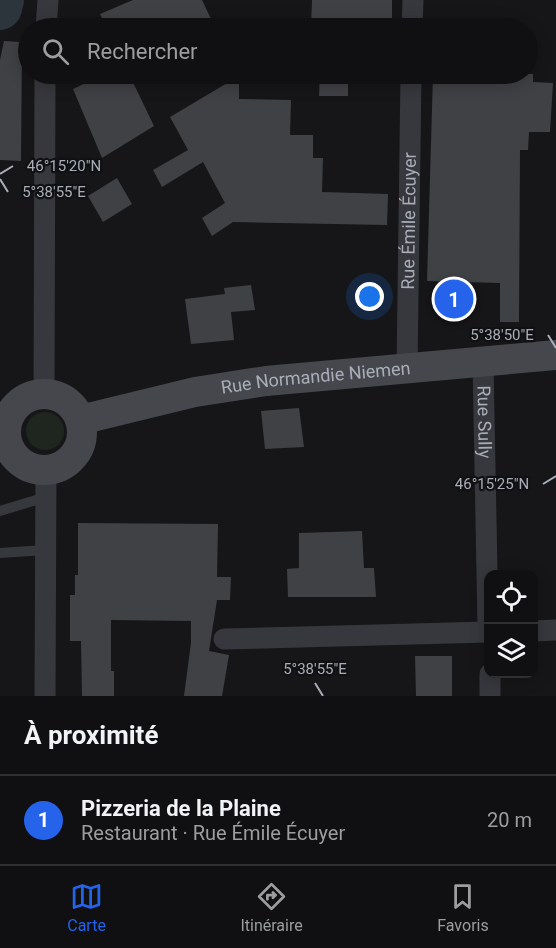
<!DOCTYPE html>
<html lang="fr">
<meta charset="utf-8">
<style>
:root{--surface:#101012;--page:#1e1e20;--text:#f1f3f6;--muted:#9c9d9f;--line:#303032;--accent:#2563eb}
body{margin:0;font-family:Roboto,sans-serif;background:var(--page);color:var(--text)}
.controls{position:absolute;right:18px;bottom:18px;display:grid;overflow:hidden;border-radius:12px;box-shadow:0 3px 15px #0003}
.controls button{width:54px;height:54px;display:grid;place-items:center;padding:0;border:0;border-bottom:2px solid var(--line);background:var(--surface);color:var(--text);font:30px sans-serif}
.you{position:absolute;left:370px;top:297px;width:21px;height:21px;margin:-15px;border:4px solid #fff;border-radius:50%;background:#1a73e8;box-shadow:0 0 0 9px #1a73e833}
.badge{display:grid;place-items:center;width:39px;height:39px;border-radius:50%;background:var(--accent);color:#fff;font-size:20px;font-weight:700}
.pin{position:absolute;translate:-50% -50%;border:3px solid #fff;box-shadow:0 2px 6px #0006}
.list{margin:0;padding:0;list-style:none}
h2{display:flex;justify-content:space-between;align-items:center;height:78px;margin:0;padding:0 24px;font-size:26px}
h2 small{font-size:20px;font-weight:400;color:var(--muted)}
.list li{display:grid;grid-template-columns:39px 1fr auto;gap:18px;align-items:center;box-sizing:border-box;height:90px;padding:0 24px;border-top:2px solid var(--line)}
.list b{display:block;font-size:22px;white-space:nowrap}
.list p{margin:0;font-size:20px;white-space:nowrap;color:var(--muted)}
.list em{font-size:20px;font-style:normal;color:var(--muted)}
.icon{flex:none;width:33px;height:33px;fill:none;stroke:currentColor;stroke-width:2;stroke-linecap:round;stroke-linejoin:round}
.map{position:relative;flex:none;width:556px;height:696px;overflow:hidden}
.search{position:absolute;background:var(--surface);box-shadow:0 3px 15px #0003;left:18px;right:18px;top:18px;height:66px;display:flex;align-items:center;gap:15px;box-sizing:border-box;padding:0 21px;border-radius:33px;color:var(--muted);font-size:22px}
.sheet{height:168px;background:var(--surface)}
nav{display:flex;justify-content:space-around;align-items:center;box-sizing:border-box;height:84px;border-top:2px solid var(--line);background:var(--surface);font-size:16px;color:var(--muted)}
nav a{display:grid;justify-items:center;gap:3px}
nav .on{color:var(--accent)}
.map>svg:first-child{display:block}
</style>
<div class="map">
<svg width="556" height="696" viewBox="0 0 556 696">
<rect width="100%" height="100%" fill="#161618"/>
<path fill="#1e261f" d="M26 431a19 19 0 1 1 38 0a19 19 0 1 1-38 0Z"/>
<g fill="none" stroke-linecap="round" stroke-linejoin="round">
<path stroke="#2c353c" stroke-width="44" d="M0 8 2 0"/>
</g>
<path fill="#404145" d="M133 0H202L213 23 201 28H107L100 14Z
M312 0H392V28L311 27Z
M4 41 22 42 21 161 0 160V60Z
M105 74H129L154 126 102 158 73 89Z
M320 74H348V96H319Z
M433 74H533V82L553 83 550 132H529L528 150H520L519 322H500V283L427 281Z
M239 76V99L291 100 290 135H313V158H323L322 192 388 194 387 225 233 222 212 236 202 218 225 203 203 162 162 187 153 170 188 150 170 117Z
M117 178 132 204 103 222 88 196Z
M251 285 255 310 231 312 234 340 191 344 185 299 225 294 224 288Z
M299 408 304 447 265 449 261 411Z
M78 523 218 524 217 577H231L230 600H217L209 651 229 655 222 696H184L191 643V621L111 620V671H114V696H82L81 641H70V595H75V575H78Z
M362 531 364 568H374L376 597H288L287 569 299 568V533Z
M415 656H452V696H416Z"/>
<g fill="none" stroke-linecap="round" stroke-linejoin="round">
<path stroke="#37383d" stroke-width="10" d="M0 511 46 497
M0 553 45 550"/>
<g stroke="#37383d" stroke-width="21">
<path d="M46 28 48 0"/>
<path d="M412 28 413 0"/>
<path id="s1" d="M483 362 488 625"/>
<path id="s2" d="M407 369 411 74"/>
<path d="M44 393 45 74"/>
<path d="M534 631 556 630"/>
<path d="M224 639 488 632"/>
<path d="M490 674V696"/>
<path d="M45 696 46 470"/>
</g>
<g stroke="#45474d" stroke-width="30">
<circle cx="44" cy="432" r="38"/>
<path id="s3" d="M80 420 195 392 266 381 556 355"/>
</g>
</g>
<path fill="none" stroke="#a8adb8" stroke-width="2" d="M0 174 13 166M0 179 8 192M548 335 556 348M543 484 556 476M315 683 323 696"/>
<g text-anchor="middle" stroke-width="4.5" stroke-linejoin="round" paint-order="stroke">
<g font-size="18" fill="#a8adb8" stroke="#111113">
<text dy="6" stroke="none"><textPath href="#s2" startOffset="148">Rue Émile Écuyer</textPath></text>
<text dy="6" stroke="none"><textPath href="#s3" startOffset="240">Rue Normandie Niemen</textPath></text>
<text dy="6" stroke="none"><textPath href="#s1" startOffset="60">Rue Sully</textPath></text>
</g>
</g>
<g font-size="15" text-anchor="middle" fill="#a8adb8" stroke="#111113" stroke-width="4.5" stroke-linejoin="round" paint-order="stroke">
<text x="64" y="171">46°15'20"N</text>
<text x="54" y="197">5°38'55"E</text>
<text x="502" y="340">5°38'50"E</text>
<text x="492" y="489">46°15'25"N</text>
<text x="315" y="674">5°38'55"E</text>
</g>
</svg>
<div class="controls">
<button><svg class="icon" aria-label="locate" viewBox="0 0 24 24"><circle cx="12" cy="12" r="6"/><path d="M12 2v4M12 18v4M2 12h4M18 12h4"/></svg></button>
<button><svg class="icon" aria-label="layers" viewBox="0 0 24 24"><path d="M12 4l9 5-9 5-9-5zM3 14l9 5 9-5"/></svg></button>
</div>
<div class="you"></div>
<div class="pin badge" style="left:454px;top:299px">1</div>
<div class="search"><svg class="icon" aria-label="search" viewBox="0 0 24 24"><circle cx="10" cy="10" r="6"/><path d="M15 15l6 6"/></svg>Rechercher</div>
</div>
<section class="sheet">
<h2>À proximité<small></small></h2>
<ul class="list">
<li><span class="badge">1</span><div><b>Pizzeria de la Plaine</b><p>Restaurant · Rue Émile Écuyer</p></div><em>20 m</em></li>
</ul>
</section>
<nav>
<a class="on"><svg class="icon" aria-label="map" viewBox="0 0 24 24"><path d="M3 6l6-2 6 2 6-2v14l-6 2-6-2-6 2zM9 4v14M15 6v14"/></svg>Carte</a>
<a><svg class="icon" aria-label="directions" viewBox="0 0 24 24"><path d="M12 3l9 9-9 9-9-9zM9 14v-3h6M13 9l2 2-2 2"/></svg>Itinéraire</a>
<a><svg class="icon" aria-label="saved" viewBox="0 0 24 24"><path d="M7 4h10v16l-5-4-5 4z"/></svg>Favoris</a>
</nav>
